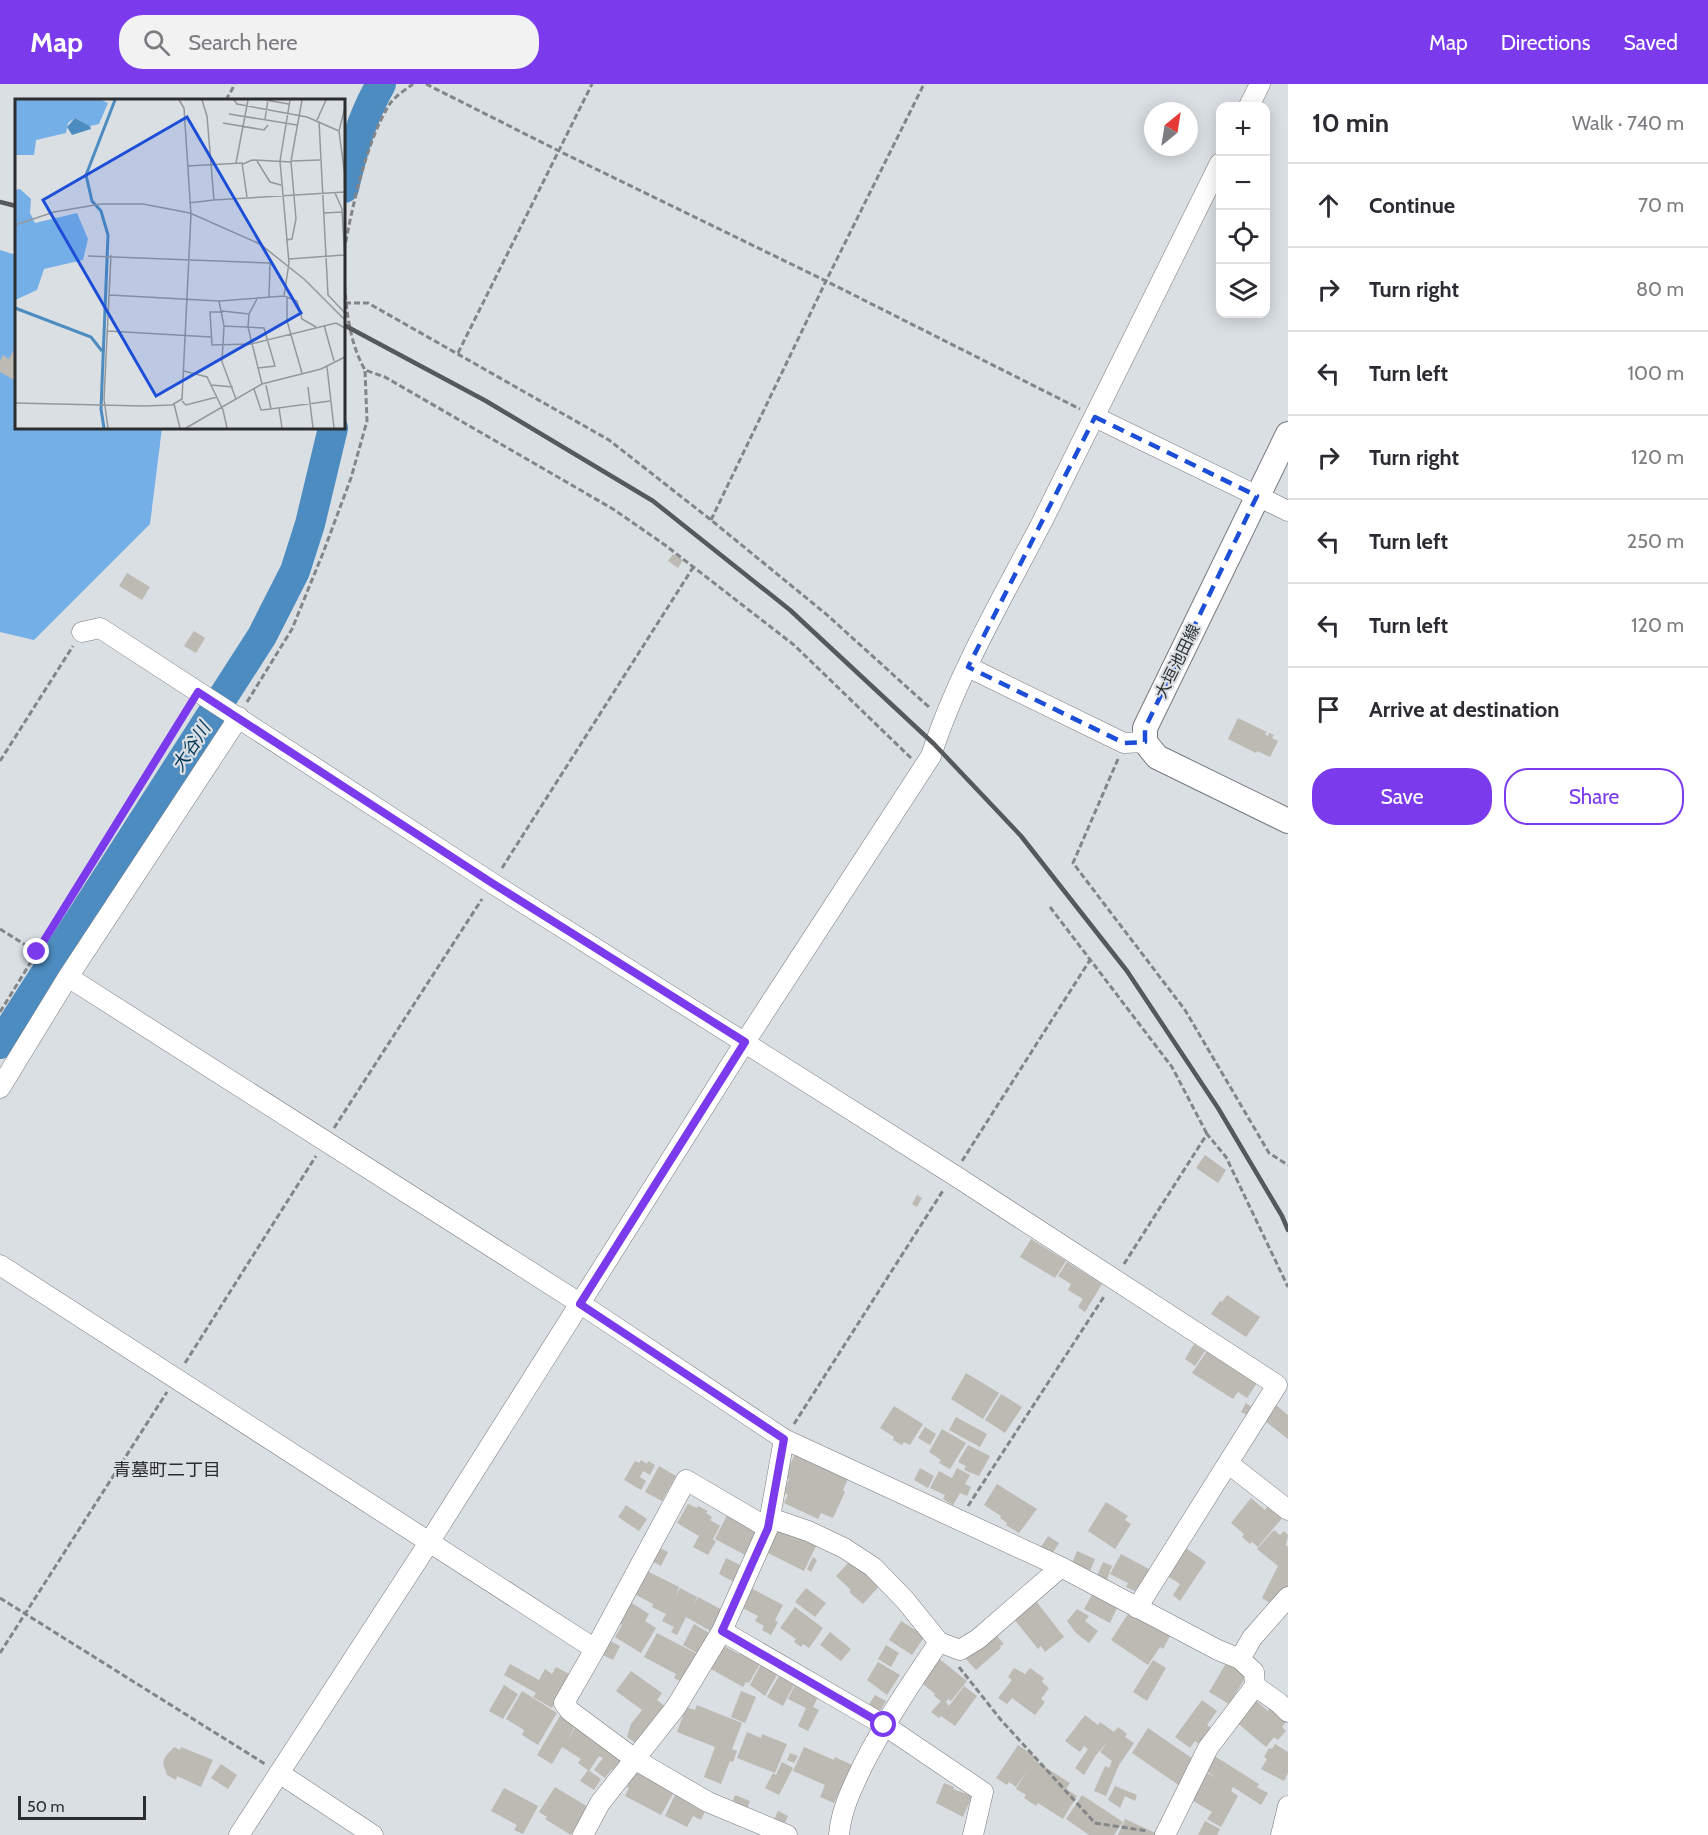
<!DOCTYPE html>
<meta charset="utf-8">
<style>
:root{--surface:#fff;--page:#f2f2f3;--text:#2b2b33;--muted:#7c7c81;--line:#e1e1e2;--accent:#7c3aed}
body{margin:0;font-family:Cabin,"Noto Sans JP",sans-serif;background:var(--page);color:var(--text)}
.controls{position:absolute;right:18px;top:18px;display:grid;overflow:hidden;border-radius:12px;box-shadow:0 3px 15px #0003}
.controls button{width:54px;height:54px;display:grid;place-items:center;padding:0;border:0;border-bottom:2px solid var(--line);background:var(--surface);color:var(--text);font:30px sans-serif}
.compass{position:absolute;left:1144px;top:18px;width:54px;height:54px;border-radius:50%;background:var(--surface);box-shadow:0 3px 15px #0003;rotate:30deg}
.scale{position:absolute;left:18px;bottom:15px;width:128px;box-sizing:border-box;padding-left:6px;border:3px solid #2b2d2f;border-top:0;font-size:16px;line-height:21px;white-space:nowrap;color:#2b2d2f;-webkit-text-stroke:4px #dadfe4;paint-order:stroke}
.stop{position:absolute;width:18px;height:18px;margin:-14px;border:4px solid #7c3aed;border-radius:50%;background:#fff}
.stop.end{background:#7c3aed;border-color:#fff;box-shadow:0 2px 6px #0008}
.list{margin:0;padding:0;list-style:none}
h2{display:flex;justify-content:space-between;align-items:center;height:78px;margin:0;padding:0 24px;font-size:26px}
h2 small{font-size:20px;font-weight:400;color:var(--muted)}
.list li{display:grid;grid-template-columns:39px 1fr auto;gap:18px;align-items:center;box-sizing:border-box;height:84px;padding:0 24px;border-top:2px solid var(--line)}
.list b{display:block;font-size:22px;white-space:nowrap}
.list em{font-size:20px;font-style:normal;color:var(--muted)}
.actions{display:flex;gap:12px;padding:18px 24px}
.actions a{flex:1;padding:14px 0;border:2px solid var(--accent);border-radius:24px;text-align:center;font-size:21px;color:var(--accent)}
.actions .main{background:var(--accent);color:#fff}
.icon{flex:none;width:33px;height:33px;fill:none;stroke:currentColor;stroke-width:2;stroke-linecap:round;stroke-linejoin:round}
.map{position:relative;flex:none;width:1288px;height:1751px;overflow:hidden}
header{display:flex;align-items:center;gap:36px;box-sizing:border-box;height:84px;padding:0 30px;background:var(--accent);color:#fff}
header strong{font-size:28px}
nav{display:flex;gap:33px;margin-inline-start:auto;font-size:21px}
.search{width:420px;height:54px;background:var(--page);display:flex;align-items:center;gap:15px;box-sizing:border-box;padding:0 21px;border-radius:24px;color:var(--muted);font-size:22px}
main{display:flex}
aside{flex:1;background:var(--surface)}
.map>svg:first-child{display:block}
</style>
<header>
<strong>Map</strong>
<div class="search"><svg class="icon" aria-label="search" viewBox="0 0 24 24"><circle cx="10" cy="10" r="6"/><path d="M15 15l6 6"/></svg>Search here</div>
<nav><a>Map</a><a>Directions</a><a>Saved</a></nav>
</header>
<main>
<div class="map">
<svg width="1288" height="1751" viewBox="0 0 1288 1751">
<rect width="100%" height="100%" fill="#dadfe4"/>
<path fill="#75afe8" d="M0 166 16 171V344H162L150 440 34 556 0 548Z"/>
<g fill="none" stroke-linecap="round" stroke-linejoin="round">
<path stroke="#4d8cc0" stroke-width="30" d="M344 104C353 66 361 35 381 0
M0 960 262 552 295 487 310 440 333 344"/>
</g>
<path fill="#bdb9b3" d="M13 267 16 268V297L0 288V277L3 271 9 275Z
M673 470 683 476 678 484 668 477Z
M127 489 150 503 142 516 119 502Z
M194 547 205 554 196 569 184 562Z
M1238 634 1267 648 1265 650 1268 652 1269 649 1274 651 1272 654 1278 657 1270 673 1257 667 1256 669 1228 655Z
M1205 1071 1226 1086 1218 1099 1196 1084Z
M917 1111 922 1114 917 1123 912 1120Z
M1031 1155 1066 1177 1055 1194 1020 1173Z
M1067 1178 1102 1200 1085 1228 1078 1223 1083 1215 1068 1206 1071 1200 1058 1192Z
M1227 1211 1260 1233 1246 1253 1211 1230 1220 1217 1222 1218Z
M1194 1260 1205 1267 1195 1282 1185 1275Z
M1207 1267 1257 1299 1247 1314 1238 1308 1233 1315 1192 1289Z
M966 1289 999 1309 983 1335 951 1315Z
M1001 1310 1022 1323 1005 1349 985 1336Z
M1246 1319 1252 1323 1247 1331 1241 1328Z
M1276 1321 1288 1331V1355L1265 1337Z
M894 1322 923 1340 910 1361 904 1358 902 1361 893 1356 894 1353 880 1344Z
M956 1333 987 1350 980 1363 949 1346Z
M925 1343 936 1350 930 1361 918 1354Z
M942 1345 966 1359 950 1385 939 1379 941 1376 929 1368Z
M968 1361 990 1372 979 1392 964 1386 966 1382 958 1378Z
M795 1370 848 1395 843 1406 845 1408 833 1434 821 1429 818 1435 784 1419 788 1411 783 1408 789 1395 784 1393Z
M641 1376 647 1380 648 1377 655 1381 650 1391 643 1387 640 1393 646 1397 641 1406 624 1396 635 1377 639 1379Z
M659 1382 676 1392 662 1417 645 1408Z
M920 1384 934 1392 928 1404 914 1396Z
M957 1384 970 1391 965 1400 971 1403 967 1412 960 1409 953 1421 943 1415 945 1411 930 1404 939 1387 952 1394Z
M997 1400 1037 1425 1019 1449 1006 1441 1007 1439 1000 1434 1001 1432 984 1421Z
M1251 1414 1265 1426 1268 1421 1283 1433 1258 1463 1252 1458 1250 1460 1242 1453 1244 1450 1231 1439Z
M1106 1418 1128 1432 1125 1436 1131 1440 1115 1465 1088 1447Z
M688 1420 697 1424 698 1422 708 1427 706 1429 712 1433 710 1436 720 1442 713 1455 709 1453 716 1457 708 1471 693 1463 699 1452 677 1439Z
M626 1421 647 1435 639 1447 618 1433Z
M728 1429 737 1434 736 1437 761 1449 752 1468 747 1466 745 1471 715 1455Z
M778 1443 816 1462 804 1487 766 1468Z
M1274 1446 1280 1451 1284 1447 1288 1451 1286 1461 1288 1463V1503L1273 1521 1262 1514 1278 1482 1257 1465Z
M1048 1452 1059 1459 1052 1470 1041 1463Z
M656 1462 668 1468 661 1482 649 1476Z
M1183 1462 1206 1478 1180 1517 1173 1511 1180 1500 1164 1490Z
M1077 1467 1095 1475 1090 1487 1072 1479Z
M1121 1470 1149 1485 1139 1505 1137 1504 1135 1507 1126 1503 1128 1499 1110 1490Z
M813 1473 817 1476 811 1488 807 1485Z
M726 1474 744 1483 736 1499 719 1490Z
M850 1477 882 1499 863 1520 849 1508 851 1506 836 1492Z
M1103 1478 1112 1482 1106 1498 1096 1494Z
M643 1485 679 1503 676 1512 680 1504 697 1513 694 1521 698 1513 724 1527 712 1548 686 1533 677 1551 671 1548 674 1543 662 1537 666 1530 652 1523 653 1520 631 1508Z
M749 1503 783 1521 775 1536 778 1538 771 1551 762 1546 764 1542 755 1537 758 1532 739 1522Z
M806 1504 826 1519 815 1533 795 1518Z
M1093 1509 1118 1522 1110 1539 1084 1525Z
M629 1517 649 1530 645 1537 656 1544 641 1569 615 1553 622 1541 616 1537Z
M1036 1517 1064 1553 1045 1568 1041 1562 1038 1565 1014 1535Z
M795 1523 823 1544 809 1564 803 1560 801 1563 794 1558 796 1555 780 1544Z
M1077 1525 1089 1532 1085 1537 1098 1547 1089 1559 1076 1549 1067 1537Z
M1128 1530 1170 1552 1163 1565 1160 1563 1148 1581 1111 1556Z
M901 1537 925 1552 912 1571 889 1556Z
M694 1540 711 1550 700 1571 683 1561Z
M830 1548 851 1565 841 1577 820 1561Z
M657 1549 699 1571 684 1599 674 1594 676 1590 644 1573Z
M994 1549 1004 1560 1000 1562 1001 1564 976 1586 965 1574Z
M608 1556 620 1562 613 1576 601 1570Z
M722 1561 739 1570 741 1567 761 1578 749 1599 746 1598 743 1603 709 1584Z
M886 1561 899 1569 891 1583 878 1575Z
M937 1573 967 1597 951 1617 948 1615 946 1618 949 1622 964 1602 977 1612 955 1642 941 1632 939 1634 931 1628 941 1617 934 1612 935 1610 918 1596Z
M1153 1576 1166 1584 1147 1617 1133 1608Z
M1228 1576 1242 1585 1240 1589 1246 1593 1229 1620 1209 1608Z
M878 1578 900 1591 887 1611 867 1596Z
M510 1580 539 1596 545 1585 552 1590 556 1583 571 1591 552 1624 533 1613 536 1609 504 1591Z
M761 1580 778 1589 765 1612 750 1601Z
M1014 1584 1025 1590 1030 1584 1044 1594 1042 1598 1049 1604 1041 1615 1045 1618 1035 1631 1012 1614 1007 1620 998 1614 1012 1596 1008 1593Z
M631 1587 662 1609 657 1616 667 1624 638 1661 627 1653 631 1640 642 1626 616 1607Z
M780 1590 795 1599 783 1622 767 1613Z
M797 1597 820 1609 813 1623 819 1626 808 1647 798 1642 806 1624 788 1615Z
M504 1601 518 1610 503 1635 489 1627Z
M522 1607 557 1629 538 1661 522 1651 524 1646 506 1635Z
M741 1607 756 1613 745 1639 731 1633Z
M875 1611 886 1617 879 1629 868 1622Z
M1252 1613 1268 1627 1270 1624 1286 1638 1282 1643 1286 1647 1278 1656 1274 1653 1266 1663 1234 1636Z
M1202 1616 1217 1627 1207 1641 1214 1646 1202 1662 1195 1657 1190 1664 1175 1653Z
M697 1621 742 1639 732 1665 737 1667 733 1678 730 1677 721 1700 704 1693 715 1663 677 1648 686 1623 695 1626Z
M1085 1631 1098 1641 1100 1638 1114 1648 1118 1643 1127 1650 1125 1653 1134 1659 1119 1681 1106 1712 1094 1707 1105 1682 1109 1684 1112 1677 1100 1668 1108 1657 1096 1671 1084 1691 1075 1684 1088 1665 1084 1662 1080 1668 1065 1657Z
M560 1632 576 1641 566 1658 579 1638 625 1678 617 1688 612 1685 605 1694 594 1686 603 1674 599 1672 589 1687 578 1679 581 1675 562 1663 552 1680 537 1671Z
M1148 1644 1196 1677 1180 1702 1132 1669Z
M747 1648 761 1654 762 1650 787 1660 775 1689 737 1674Z
M1275 1660 1288 1668V1689L1284 1697 1261 1685 1267 1675 1264 1673 1269 1664 1272 1665Z
M1018 1661 1036 1673 1034 1676 1070 1699 1066 1705 1077 1712 1063 1735 1038 1719 1036 1722 1024 1714 1026 1711 1016 1705 1028 1685 1016 1703 1009 1698 1007 1701 996 1694Z
M174 1663 180 1666 181 1663 213 1676 201 1703 177 1692 176 1696 167 1691 163 1679 165 1673Z
M804 1663 834 1676 835 1673 852 1681 834 1719 820 1713 825 1701 793 1687Z
M790 1669 798 1672 794 1679 787 1676Z
M1213 1671 1259 1700 1257 1703 1268 1709 1261 1721 1233 1703 1231 1707 1238 1712 1221 1743 1207 1735 1212 1728 1188 1714 1203 1687 1217 1694 1204 1686Z
M782 1678 793 1684 779 1711 765 1704 773 1689 776 1691Z
M221 1680 237 1691 228 1705 211 1694Z
M636 1685 675 1706 661 1731 625 1712 629 1704 627 1703Z
M588 1686 601 1695 594 1706 580 1697Z
M944 1699 954 1703 953 1705 972 1712 963 1733 936 1719Z
M1115 1702 1137 1711 1135 1717 1125 1712 1120 1724 1108 1716Z
M555 1703 588 1723 571 1751 545 1735 547 1733 539 1728Z
M504 1704 538 1722 523 1750 514 1746 517 1741 491 1727Z
M675 1711 706 1725 701 1736 693 1732 687 1743 665 1732Z
M735 1711 750 1717 747 1725 732 1719Z
M1082 1711 1123 1738 1114 1751H1089L1066 1735Z
M778 1727 788 1732 784 1741 774 1736Z
M1125 1735 1160 1751H1118Z
M1205 1737 1220 1745 1217 1751H1198Z"/>
<g fill="none" stroke-linecap="round" stroke-linejoin="round">
<defs>
<path id="minor" d="M1249 22 1260 0
M1095 333 1288 427
M82 548 100 544 492 799 954 1091 1277 1301 1137 1524
M968 583 1124 659 1145 658
M68 893 581 1220 784 1355 1061 1483 1218 1566 1240 1575 1254 1588 1255 1602 1279 1619 1288 1628
M0 1004 68 893 239 633
M0 1181 595 1565
M1229 1380 1288 1426
M770 1434 808 1447 844 1464 873 1483 905 1516 939 1558 960 1566 978 1555 1061 1483
M768 1444 686 1396 595 1565 564 1619 570 1627 636 1676 708 1718 787 1751
M722 1547 884 1641 983 1708 973 1751
M1240 1575 1252 1554 1288 1513
M279 1689 373 1751
M239 1751 430 1457 745 958 931 672C956 593 1003 513 1042 438 1102 319 1161 199 1220 79
M583 1751 600 1719 676 1623 722 1547 768 1444 784 1355
M839 1751C841 1726 852 1704 863 1681 885 1638 912 1598 939 1558
M1165 1751 1208 1664 1255 1602
M1281 1751 1288 1722"/>
<path id="major" d="M1288 350 1145 644V658L1157 673 1288 737"/>
</defs>
<use href="#minor" stroke="#767a7f" stroke-width="21"/>
<use href="#major" stroke="#767a7f" stroke-width="26"/>
<path stroke="#828689" stroke-width="3" stroke-dasharray="6 3" stroke-linecap="butt" d="M426 0 559 67 826 197 1080 325
M226 16 235 0
M344 167C352 124 366 58 389 21 394 13 405 6 413 0
M344 192C346 224 349 258 365 286
M345 219H368L609 356 711 436 826 530 930 624
M458 269 592 0
M711 436 826 197 924 0
M247 618 292 545 323 469 351 394 367 337 365 286 385 293 613 425 665 461 794 561 911 674
M1118 675 1073 779 1185 926 1269 1069 1288 1081
M0 677 73 562
M502 784 694 482
M1050 823 1172 983 1207 1050
M0 845 37 868
M0 928 189 622
M334 1044 482 815
M962 1077 1090 876
M1124 1180 1207 1050 1226 1073 1288 1203
M185 1279 316 1072
M794 1340 944 1105
M968 1422 1105 1211
M0 1514 265 1680
M0 1569 167 1308
M959 1583 1001 1636 1095 1739 1147 1747"/>
<use href="#minor" stroke="#fff" stroke-width="20"/>
<use href="#major" stroke="#fff" stroke-width="24"/>
<path stroke="#56595b" stroke-width="4.5" d="M0 118 16 122
M344 241 486 317 653 417 790 526 934 660 1021 752 1127 887 1218 1024 1282 1132 1288 1146"/>
</g>
<g fill="none" stroke-linecap="round" stroke-linejoin="round">
<path stroke="#7c3aed" stroke-width="8" d="M37 868 198 608 492 799 745 958 580 1220 784 1355 768 1444 722 1547 884 1641"/>
</g>
<path fill="none" stroke="#1d4ed8" stroke-width="4.5" stroke-dasharray="12 8" stroke-linejoin="round" d="M1095 333 1257 412 1145 644V658L1124 659 968 583Z"/>
<g text-anchor="middle" stroke-width="4.5" stroke-linejoin="round" paint-order="stroke">
<g font-size="16" fill="#2b2d2f" stroke="#dadfe4">
<text transform="translate(1177 577) rotate(-64)" y="6">大垣池田線</text>
</g>
<g font-size="18" font-style="italic" fill="#023659" stroke="#dadfe4">
<text transform="translate(191 663) rotate(-57)" y="6">大谷川</text>
</g>
<g font-size="18" fill="#2b2d2f" stroke="#dadfe4">
<text x="167" y="1392">青墓町二丁目</text>
</g>
</g>
<g transform="translate(15 15)">
<rect width="330" height="330" fill="#dadfe4"/>
<path d="M0 1H86L93 4 84 25 75 27 60 19 53 24 51 34 21 41 19 56H0ZM5 90 16 100 15 114 20 124 62 114 73 140 68 161 29 170 22 191 0 201V91Z" fill="#75afe8"/>
<path d="M60 19 75 27 76 30 57 36 52 28Z" fill="#4d8cc0"/>
<path fill="none" stroke="#4d8cc0" stroke-width="3" d="M0 209 76 238 87 252M89 329 86 310 93 136 86 112 77 102 71 76 100 1"/>
<path fill="none" stroke="#94989c" stroke-width="1.5" d="M187 1 192 17 199 101 330 93M219 1 222 5 292 18 324 32M250 1 274 5M330 8 324 32 330 78M214 15 282 26M250 20 253 1M302 21 311 1M304 22 313 196 330 214M208 24 249 31 253 26M242 62 255 83 266 86M276 62 287 1M277 62 305 61M221 64 233 1M228 65 237 61 276 63 281 120 277 140 271 141M172 67 227 64 232 98M320 94 327 110 330 163M174 104 199 101M309 114 327 113M0 126 39 113 86 105H128L175 114 245 145 289 180 330 221M73 157 255 164 254 198M274 160 329 156M94 196 204 202 269 197 282 202 287 220 301 228M269 197 274 164 265 62 275 1M243 198 234 215 233 228 247 285M272 199V222L287 274M204 202 209 227 207 263 221 300M207 212 234 215M208 213H195L197 246 236 245 321 224 330 229M309 226 319 262M209 227 249 229 260 267 243 269M93 232 196 238M312 268 319 329M169 272 192 278 208 311 212 329M196 286 218 288M251 286 256 310 315 302M293 288 298 329M239 290 246 311 256 310M167 302 171 306 202 298M0 304 128 307 157 306 167 300 176 116 169 9 164 1M159 305 165 329M264 309 267 329M93 329 89 300 96 156M171 329 247 285 306 270 330 258"/>
<path fill="#1d4ed8" fill-opacity="0.15" stroke="#1d4ed8" stroke-width="3" d="M172 18 286 214 141 297 28 101Z"/>
<rect width="330" height="330" fill="none" stroke="#2b2d2f" stroke-width="3"/>
</g>
</svg>
<div class="controls">
<button>+</button>
<button>−</button>
<button><svg class="icon" aria-label="locate" viewBox="0 0 24 24"><circle cx="12" cy="12" r="6"/><path d="M12 2v4M12 18v4M2 12h4M18 12h4"/></svg></button>
<button><svg class="icon" aria-label="layers" viewBox="0 0 24 24"><path d="M12 4l9 5-9 5-9-5zM3 14l9 5 9-5"/></svg></button>
</div>
<svg class="compass" viewBox="-18 -18 36 36"><path d="M0-13l5 13h-10z" fill="#e53935"/><path d="M0 13l5-13h-10z" fill="#7c7c81"/></svg>
<div class="scale">50 m</div>
<div class="stop" style="left:884px;top:1641px"></div>
<div class="stop end" style="left:37px;top:868px"></div>
</div>
<aside>
<h2>10 min<small>Walk · 740 m</small></h2>
<ul class="list">
<li><svg class="icon" aria-label="ahead" viewBox="0 0 24 24"><path d="M12 20V5M6 11l6-6 6 6"/></svg><div><b>Continue</b></div><em>70 m</em></li>
<li><svg class="icon" aria-label="right" viewBox="0 0 24 24"><path d="M7 20v-9h11M14 6l5 5-5 5"/></svg><div><b>Turn right</b></div><em>80 m</em></li>
<li><svg class="icon" aria-label="left" viewBox="0 0 24 24"><path d="M17 20v-9H6M10 6l-5 5 5 5"/></svg><div><b>Turn left</b></div><em>100 m</em></li>
<li><svg class="icon" aria-label="right" viewBox="0 0 24 24"><path d="M7 20v-9h11M14 6l5 5-5 5"/></svg><div><b>Turn right</b></div><em>120 m</em></li>
<li><svg class="icon" aria-label="left" viewBox="0 0 24 24"><path d="M17 20v-9H6M10 6l-5 5 5 5"/></svg><div><b>Turn left</b></div><em>250 m</em></li>
<li><svg class="icon" aria-label="left" viewBox="0 0 24 24"><path d="M17 20v-9H6M10 6l-5 5 5 5"/></svg><div><b>Turn left</b></div><em>120 m</em></li>
<li><svg class="icon" aria-label="arrive" viewBox="0 0 24 24"><path d="M6 21V4h12l-3 4 3 4H6"/></svg><div><b>Arrive at destination</b></div></li>
</ul>
<div class="actions"><a class="main">Save</a><a>Share</a></div>
</aside>
</main>
